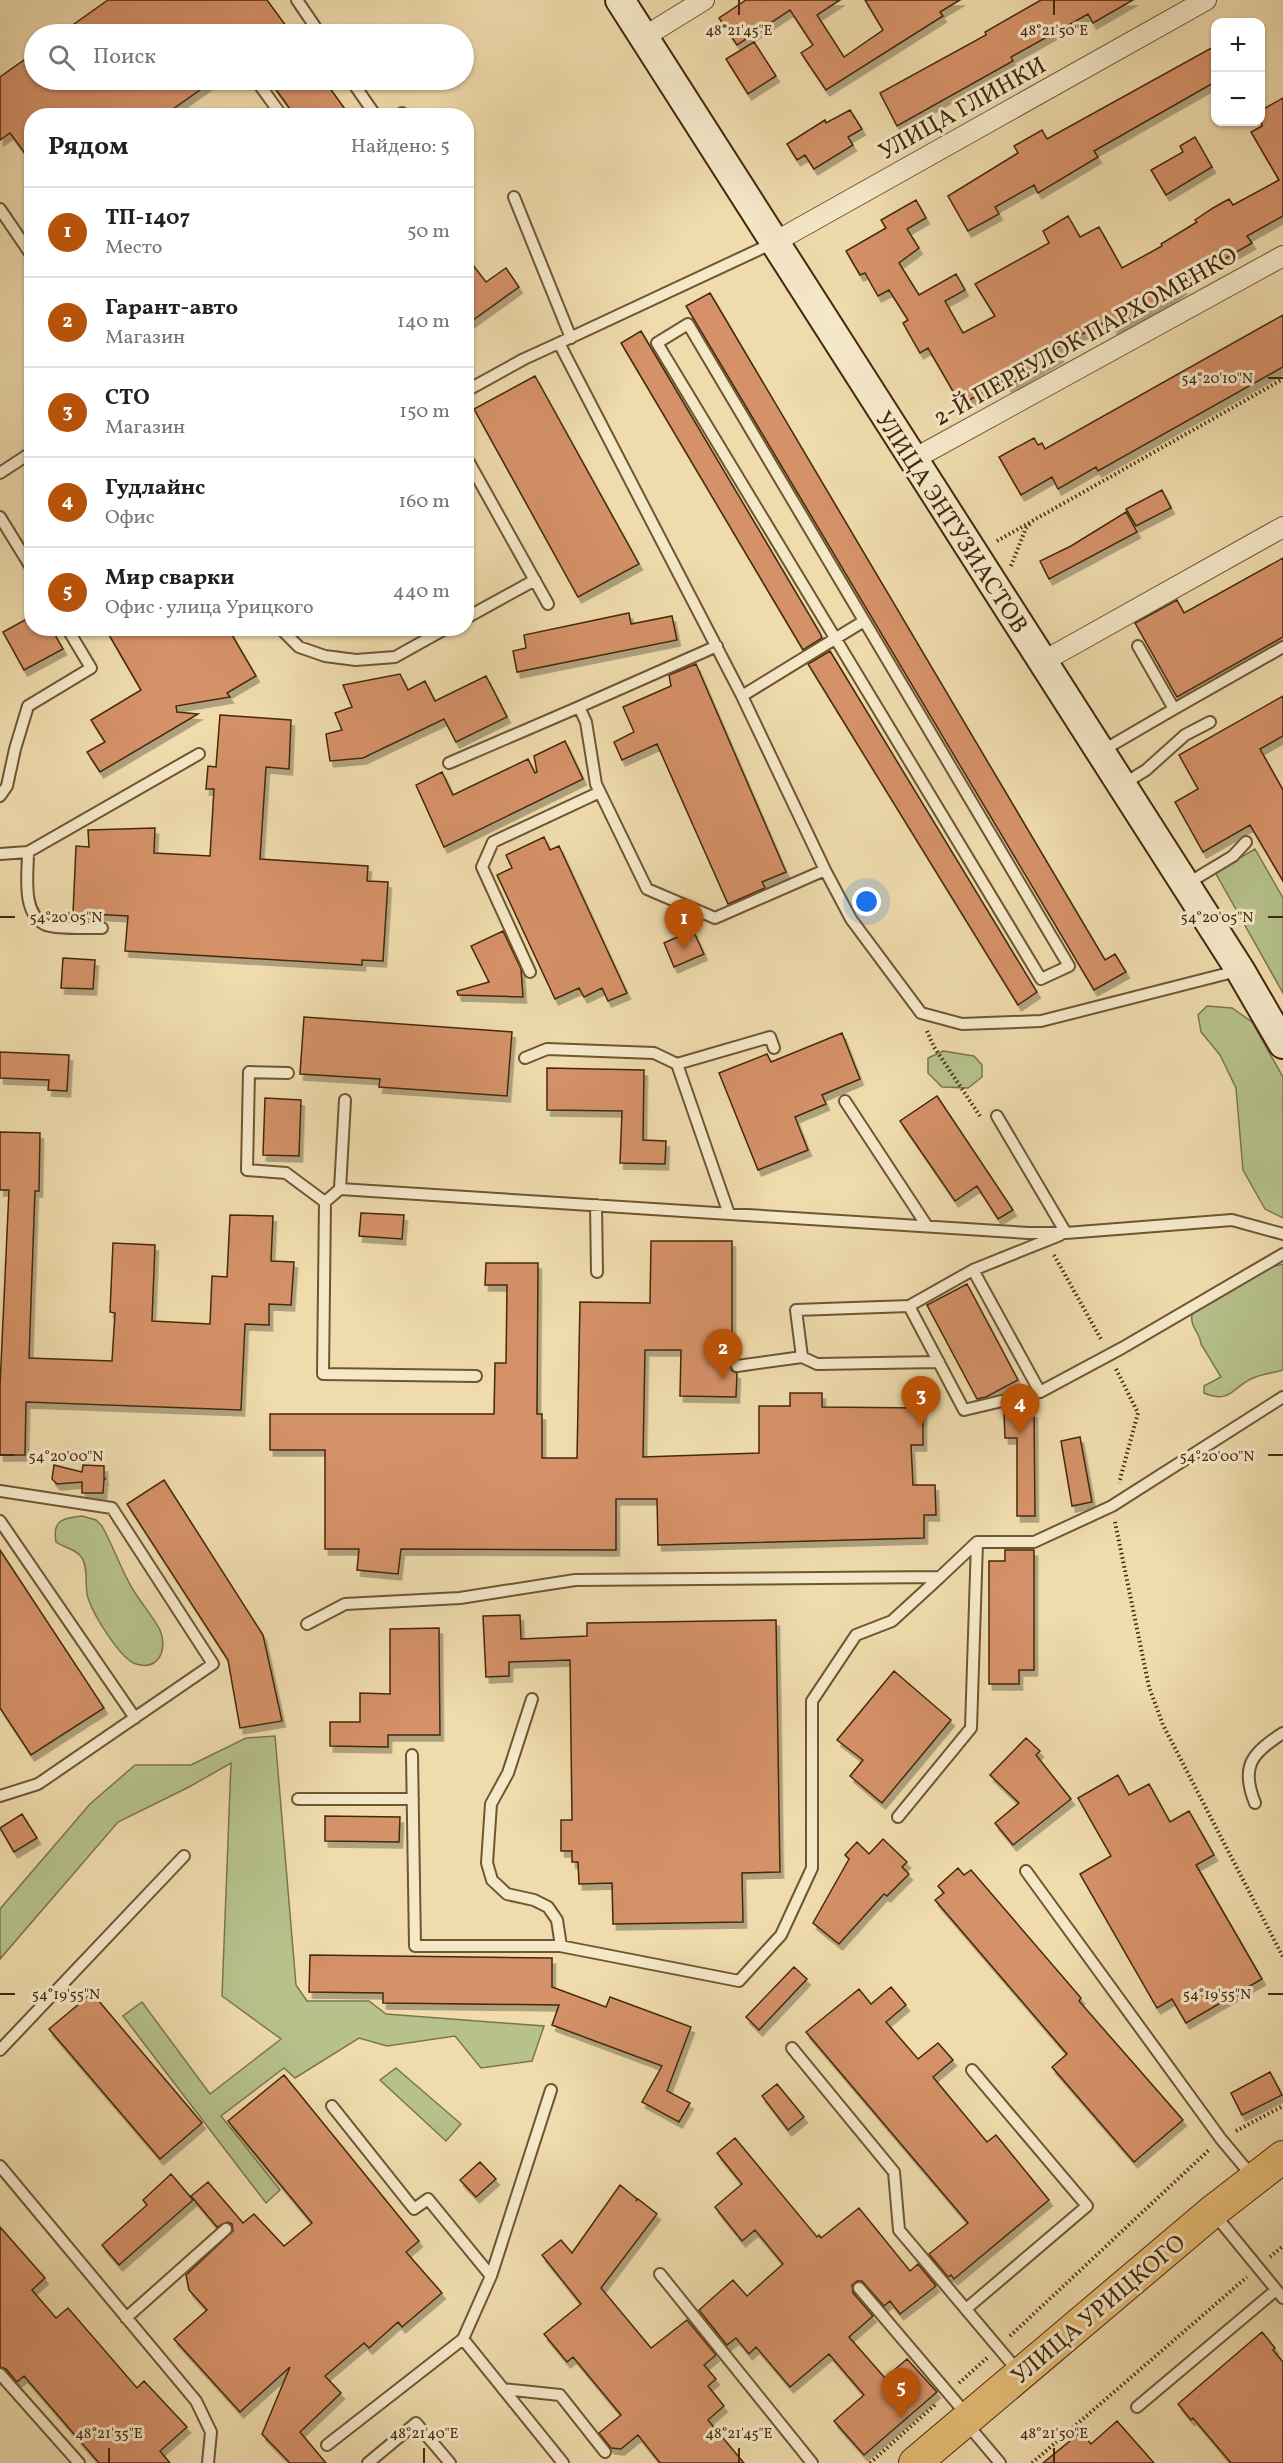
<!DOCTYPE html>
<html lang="ru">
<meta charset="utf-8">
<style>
:root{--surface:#fff;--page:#f6f6f6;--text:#202124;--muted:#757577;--line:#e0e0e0;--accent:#b45309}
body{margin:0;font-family:Vollkorn,serif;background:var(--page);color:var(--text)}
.controls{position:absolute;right:18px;top:18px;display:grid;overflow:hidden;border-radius:12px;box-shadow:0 2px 4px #0004}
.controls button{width:54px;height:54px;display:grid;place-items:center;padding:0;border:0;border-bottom:2px solid var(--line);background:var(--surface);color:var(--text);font:30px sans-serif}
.you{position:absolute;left:867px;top:902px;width:21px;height:21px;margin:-15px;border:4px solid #fff;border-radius:50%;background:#1a73e8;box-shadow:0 0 0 9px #1a73e833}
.badge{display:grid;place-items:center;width:39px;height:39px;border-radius:50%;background:var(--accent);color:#fff;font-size:20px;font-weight:700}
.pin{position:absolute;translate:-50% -50px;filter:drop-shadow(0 2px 3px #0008)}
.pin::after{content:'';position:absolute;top:32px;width:21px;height:18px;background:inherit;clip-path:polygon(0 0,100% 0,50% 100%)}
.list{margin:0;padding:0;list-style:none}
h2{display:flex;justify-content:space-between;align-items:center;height:78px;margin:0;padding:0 24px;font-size:26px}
h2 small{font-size:20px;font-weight:400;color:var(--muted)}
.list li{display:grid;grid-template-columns:39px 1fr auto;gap:18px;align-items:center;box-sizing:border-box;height:90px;padding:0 24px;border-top:2px solid var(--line)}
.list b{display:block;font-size:22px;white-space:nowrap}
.list p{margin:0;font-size:20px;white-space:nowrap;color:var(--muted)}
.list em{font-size:20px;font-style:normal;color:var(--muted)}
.icon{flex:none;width:33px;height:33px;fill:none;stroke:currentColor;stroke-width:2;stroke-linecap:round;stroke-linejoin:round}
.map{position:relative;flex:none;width:1283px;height:2463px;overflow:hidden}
.search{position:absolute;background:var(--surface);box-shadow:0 2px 4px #0004;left:24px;top:24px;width:450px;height:66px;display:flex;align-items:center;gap:15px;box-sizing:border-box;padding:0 21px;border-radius:33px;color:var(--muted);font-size:22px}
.panel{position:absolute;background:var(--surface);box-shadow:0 2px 4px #0004;left:24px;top:108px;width:450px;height:528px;border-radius:24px}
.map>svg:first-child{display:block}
</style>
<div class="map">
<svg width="1283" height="2463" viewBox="0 0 1283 2463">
<defs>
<filter id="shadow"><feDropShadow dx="3.5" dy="6" stdDeviation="0" flood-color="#0004"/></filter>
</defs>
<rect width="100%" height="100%" fill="#efdbac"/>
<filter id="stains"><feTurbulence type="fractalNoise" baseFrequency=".00333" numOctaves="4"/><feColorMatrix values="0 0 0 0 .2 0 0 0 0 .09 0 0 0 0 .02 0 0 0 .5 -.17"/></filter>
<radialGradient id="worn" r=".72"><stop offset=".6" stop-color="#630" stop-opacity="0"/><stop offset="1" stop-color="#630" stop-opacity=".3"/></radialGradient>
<path fill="#b6c18c" stroke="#7c754c" stroke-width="1.5" d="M1255 849 1283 898V993L1215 872Z
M1207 1006 1232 1008 1252 1022 1283 1077V1218L1265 1209 1243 1170 1236 1088 1220 1055 1201 1032 1198 1015Z
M943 1051 974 1056 982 1065V1077L968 1088 942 1087 928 1073V1058Z
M1283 1264V1370C1273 1373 1260 1374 1251 1379 1232 1388 1230 1404 1204 1393V1386L1221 1377 1201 1344C1200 1332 1190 1328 1192 1315L1196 1309 1254 1272Z
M82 1516 96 1520 102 1526C113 1546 121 1569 132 1588 141 1603 152 1615 160 1630 168 1649 159 1671 136 1664 120 1659 93 1614 88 1598 84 1585 89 1569 82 1558 77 1549 64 1548 56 1542 52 1520 63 1518 82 1516Z
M275 1736 296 1985 307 2001H369L386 2014 544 2026 532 2061 481 2068 455 2036 387 2046 359 2038 295 2078 284 2068 221 2116 280 2190 266 2203 123 2016 142 2002 210 2094 281 2039 222 1996 231 1763 189 1787 118 1822 0 1959V1909L90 1804 135 1765H191L246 1738Z
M396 2068 461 2124 446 2141 380 2080Z"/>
<path fill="#d59167" stroke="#43290b" stroke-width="1.5" filter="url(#shadow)" d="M108 0H267L292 34H60Z
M746 0H840L817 15 844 57 883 30 865 0H960L940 12 943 16 826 90 801 53 813 45 790 10 737 45 719 18Z
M1041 0H1133L1093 23 1088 14 1011 57 1013 61 897 126 880 93 986 35 985 32Z
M754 42 776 76 748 94 726 59Z
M1215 46V82L1094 151 1098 157 1038 193 1034 185 995 207 999 214 968 231 948 196 1018 153 1014 146 1042 130 1047 139Z
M34 53V80H214L163 116H32V163L10 133 0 140V77Z
M269 80H324L350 116H295Z
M1283 98V216L1247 236 1252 243 1181 284 1183 288 1172 296 1114 328 1109 320 1056 348 1060 356 1008 386 1004 380 961 405 928 348 920 353 903 323 908 320 889 290 878 296 865 273 860 275 846 251 886 228 881 220 916 200 926 218 907 229 919 248 899 263 919 295 956 274 965 290 945 301 963 333 995 316 975 284 1049 243 1043 231 1068 216 1080 237 1099 227 1122 268 1162 246 1161 244 1197 222 1195 220 1213 208 1229 199 1233 205 1279 180 1251 132 1262 126 1260 111Z
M850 110 862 129 848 137 853 145 814 169 805 155 797 160 787 144 825 120 826 123Z
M1195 137 1212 167 1166 195 1151 170 1183 152 1180 146Z
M466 256 486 282 506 268 519 287 466 325Z
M710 293 1105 960 1115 954 1126 972 1094 990 686 306Z
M1283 315V367L1098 471 1096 467 1058 489 1052 477 1021 495 999 457 1034 438 1038 445 1042 443 1045 449Z
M641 331 820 633 822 638 803 650 621 343Z
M535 376 639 564 578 597 474 409Z
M1162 490 1171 508 1136 526 1126 509Z
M1126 512 1137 532 1049 579 1040 561 1071 546Z
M1283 558V637L1177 697 1135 623 1177 600 1184 613Z
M629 613 631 624 672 616 677 640 517 672 513 651 526 648 524 635Z
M32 616V628H51L63 649 24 670 3 632Z
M105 628H228L256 676 227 693 230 697 176 706 177 712 198 714 100 772 87 752 105 742 91 720 141 690Z
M830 651 1037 992 1018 1005 808 664Z
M696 664 786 872 762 882 765 888 728 904 657 744 622 760 614 742 634 732 623 707 671 686 669 675Z
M400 674 408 690 425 681 435 701 486 676 507 717 456 742 444 719 363 758 330 761 326 734 342 730 335 713 352 707 343 685Z
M1283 696V736L1260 749 1283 790V881L1250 825 1203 852 1175 802 1198 789 1179 755Z
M220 715 291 720 289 769 266 767 260 859 368 866 367 881 388 882 383 961 362 960V965L125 951 128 916 73 913 76 846 89 847 88 830 155 828 154 853 210 856 214 789H206L208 766 216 767Z
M565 741 583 779 444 847 416 785 442 772 453 795 528 759 535 773 537 772 534 756Z
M544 837 550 850 559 846 627 993 608 1001 602 988 584 997 579 988 555 999 497 875 512 868 506 855Z
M693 930 704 954 674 967 664 943Z
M503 931 521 969 523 997 458 995 457 991 489 982 471 946Z
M63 958 95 960 93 989 61 988Z
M304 1017 512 1032 507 1096 379 1087 380 1079 300 1074Z
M842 1033 860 1079 822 1095 826 1104 795 1117 808 1150 758 1170 719 1073 767 1054 771 1062Z
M0 1052 69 1055 67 1091 48 1090 49 1080 0 1078Z
M547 1068 644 1070 643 1140 666 1141 665 1164 620 1163 622 1111 547 1110Z
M937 1096 1013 1210 998 1219 977 1186 955 1201 900 1121Z
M265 1098 301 1100 299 1156 263 1155Z
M0 1132 40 1133 39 1191H35L29 1358 112 1361 115 1313 110 1312 113 1243 155 1245 152 1321 210 1324 212 1276 227 1277 230 1215 273 1216 271 1261 294 1262 291 1305 269 1304V1325L245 1324 241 1410 26 1402 25 1455H0V1386L9 1190H0Z
M361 1213 404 1215 402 1239 359 1236Z
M651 1241H732V1354H737V1358L732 1360 730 1366 732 1371 737 1373 736 1397 680 1396 681 1350H645L643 1457 759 1453V1406H790V1393H822V1407L923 1408V1445H911L913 1485H935L936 1515H924V1538L658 1545 657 1499H616V1550L401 1549 398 1574 357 1570 359 1549H325V1450H270V1414H494L495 1363H506L507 1285H485L486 1263H538L537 1414H542V1458H577L580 1302 650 1303Z
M967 1284 1018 1380 986 1397 977 1399 927 1305Z
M1034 1412 1035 1516H1017V1438H1005L1004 1413Z
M1080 1437 1092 1502 1072 1506 1061 1441Z
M54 1465 82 1472 83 1465 104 1466V1478L106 1479H104L103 1493H82V1482L57 1484 52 1479Z
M164 1480 263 1635 282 1721 240 1728 228 1660 127 1504Z
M0 1550 104 1708 31 1755 0 1708Z
M1005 1550H1034V1670H1019V1684H989V1561H1005Z
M520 1615 521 1639 587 1636V1623L776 1620 780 1872 742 1873 743 1922 613 1924 612 1883 579 1884 578 1862H572V1851H561V1820H572L570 1660 509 1662V1676L486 1677 483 1616Z
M439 1628 440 1735H388V1747L330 1746V1722H360V1693L390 1694V1629Z
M894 1671 951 1720 882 1803 850 1776 863 1760 837 1740Z
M1026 1738 1040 1751 1036 1755 1071 1799 1013 1845 995 1823 1019 1803 990 1775Z
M1118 1775 1129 1795 1149 1784 1170 1822 1189 1811 1214 1855 1196 1865 1262 1979 1186 2023 1172 1999 1157 2008 1080 1874 1111 1856 1078 1798Z
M22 1814 37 1838 14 1852 0 1828Z
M325 1816 400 1817 399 1842 325 1841Z
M883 1839 907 1862 902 1867 909 1874 887 1896 884 1894 839 1944 813 1923 849 1859 845 1855 857 1842 869 1854Z
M958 1868 964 1875 971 1870 1081 1998 1079 2001 1183 2120 1134 2162 1052 2067 1067 2054 935 1900 944 1893 938 1886Z
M310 1955 552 1958V1987L606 2007 610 1997 691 2027 667 2091 690 2103 679 2122 642 2102 662 2066 552 2025 559 2005 383 2003V1993L309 1992Z
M794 1967 807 1979 759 2030 746 2017Z
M891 1987 906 2005 886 2022 918 2059 938 2043 953 2060 933 2077 987 2142 996 2135 1049 2200 954 2279 951 2275 948 2277 929 2254 968 2223 806 2032 859 1989 871 2004Z
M92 1993 202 2123 160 2159 49 2029Z
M1270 2072 1282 2095 1242 2115 1231 2093Z
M284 2075 419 2241 406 2252 442 2293 402 2327 398 2322 369 2348 364 2343 325 2376 341 2393 300 2432 326 2463H290L262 2434 290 2367 240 2412 174 2339 207 2310 189 2290 186 2275 233 2231 232 2224 228 2222 217 2227 191 2196 208 2182 243 2223 254 2214 284 2246 312 2223 228 2121Z
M777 2084 804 2117 788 2130 762 2096Z
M735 2138 817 2237 819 2235 821 2238 859 2208 910 2271 918 2264 936 2286 900 2314 890 2301 884 2306 862 2281H857L852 2285 853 2293 873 2316 849 2337 885 2378 907 2359 937 2392 864 2455 834 2421 864 2395 829 2354 790 2387 756 2347 749 2354 736 2338 727 2345 699 2310 733 2280 747 2296 783 2264 755 2230 742 2241 715 2207 742 2184 717 2153Z
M480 2162 496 2179 476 2197 460 2180Z
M171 2174 193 2200 119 2265 102 2245 147 2205 143 2200Z
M620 2185 637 2199 636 2201 638 2199 657 2214 601 2288 651 2348 687 2320 716 2355 704 2365 716 2379 708 2386 724 2406 708 2420 744 2463H660L638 2435 621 2449 611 2448 599 2433 621 2415 573 2357 567 2362 544 2334 581 2304 542 2255 561 2240 572 2253Z
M0 2227 45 2278 32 2290 56 2318 68 2308 137 2388 144 2381 187 2427 160 2451 170 2463H99L24 2376 17 2382 6 2369 0 2367Z
M1262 2332 1275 2348 1273 2350 1283 2362V2463H1231L1193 2418 1191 2420 1178 2404Z
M1117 2421 1154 2463H1043L1081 2432 1091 2444Z"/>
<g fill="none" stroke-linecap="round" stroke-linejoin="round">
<defs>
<path id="lane" d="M297 0 320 34
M256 80 282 116
M351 80 376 116
M399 116 402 113
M514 197 571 338
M0 209 32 256
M773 243 559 343 742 696 825 870
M688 324 1069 966 1041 979 657 343Z
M466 391 524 359 559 343
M466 457 548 604
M0 473 32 452
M0 517 32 569
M466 618 535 580
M280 628 299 647 325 656 356 660 395 657 447 628
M742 696 864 621
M579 707 717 646
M1174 709 1283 647
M1100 752 1174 709 1138 646
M449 763 579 707 586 722 596 784 647 889 715 918 825 870 851 919 921 1013 962 1024 1041 1021 1237 971
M1122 785 1146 770 1185 735 1210 722
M0 796 7 786 15 749 28 706 91 668 67 628
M28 852C28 874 21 914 46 925 55 929 90 928 102 928
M0 854 28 852 199 754
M1185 885 1233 856 1246 842
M530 972 482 867 493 842 600 792
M525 1058 547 1049 654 1053 677 1064 729 1214
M677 1064 770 1037 774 1048
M288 1073 249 1072 247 1170 286 1173 325 1202
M845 1101 927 1226
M997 1116 1066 1233 1232 1220 1283 1234
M340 1189 345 1100
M596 1205 597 1272
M1060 1235 973 1270 909 1306 964 1410 1040 1392 1122 1348 1283 1254
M973 1270 1040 1392
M909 1306 796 1310 802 1357 817 1364 939 1362
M737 1366 802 1357
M476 1376 323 1374 325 1202 340 1189 1028 1233H1066
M0 1491 112 1508 213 1664 38 1784 0 1796
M0 1521 135 1718
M307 1624 345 1604 460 1598 575 1580 940 1577 977 1542
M532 1699 508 1773 491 1804 487 1863 492 1880 507 1894 534 1900 548 1907 557 1920 561 1946
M412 1755 415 1946H560L739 1981 781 1935 812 1868V1701L856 1635 892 1621 940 1577
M298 1799H413
M1255 1803C1240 1766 1252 1753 1283 1733
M898 1817 971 1728 977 1542H1034L1112 1506 1283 1397
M1026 1871 1221 2139 1252 2176
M792 2048 894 2172 899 2230 1018 2371
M0 2050 184 1856
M551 2090 491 2276 463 2339 563 2463
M332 2106 414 2209 428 2199 491 2276
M0 2166 196 2401 211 2432 208 2463
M1215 2215 1283 2298
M660 2274 812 2463
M859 2288 967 2415
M966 2309 1087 2206 972 2070
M126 2318 226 2229
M0 2374 79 2463
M503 2389 560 2395 605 2452
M1137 2407 1276 2290
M967 2424 1000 2463
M327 2445 463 2339
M368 2463 416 2423 450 2463"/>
<path id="street" d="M644 37 704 0
M773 243 1206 0
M912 460 1283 256
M1042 662 1283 527"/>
<path id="secondary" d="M620 0 1240 970 1283 1044"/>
<path id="primary" d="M915 2463 1212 2212 1283 2157"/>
</defs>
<use href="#lane" stroke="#6e5633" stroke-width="14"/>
<use href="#street" stroke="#6e5633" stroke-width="22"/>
<use href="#secondary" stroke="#43290b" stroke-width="32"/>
<use href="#primary" stroke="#43290b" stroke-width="34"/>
<path stroke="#43290b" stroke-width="4" stroke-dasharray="1.5 3" stroke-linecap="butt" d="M997 541 1283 379
M1011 566 1026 528 1030 524
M927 1031 934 1047 980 1116
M1054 1255 1102 1341
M1116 1369 1138 1413 1119 1483
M1115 1522 1149 1687 1163 1725 1283 1957
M1236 2131 1283 2106
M1270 2257 1283 2246
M1010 2336 1210 2149
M959 2383 987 2358
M870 2463 936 2404
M1032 2463 1247 2277"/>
<use href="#lane" stroke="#f5e8c9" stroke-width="10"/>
<use href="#street" stroke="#f5e8c9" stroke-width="20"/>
<use href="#secondary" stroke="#f5e8c9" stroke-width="28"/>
<use href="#primary" stroke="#e8be76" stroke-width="32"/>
</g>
<path fill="none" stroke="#43290b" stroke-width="2" d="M739 0V15M1054 0V15M1268 378H1283M0 917H15M1268 917H1283M0 1455H15M1268 1455H1283M0 1994H15M1268 1994H1283M109 2448V2463M424 2448V2463M739 2448V2463M1054 2448V2463"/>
<g text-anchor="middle" stroke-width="6" stroke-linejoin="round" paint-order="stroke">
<g font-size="24" fill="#43290b" stroke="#f5e8c9">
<text transform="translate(962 108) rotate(-29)" y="8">УЛИЦА ГЛИНКИ</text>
<text transform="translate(1085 336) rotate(-29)" y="8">2-Й ПЕРЕУЛОК ПАРХОМЕНКО</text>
<text transform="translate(952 522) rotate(57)" y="8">УЛИЦА ЭНТУЗИАСТОВ</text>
<text transform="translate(1098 2309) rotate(-40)" y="8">УЛИЦА УРИЦКОГО</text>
</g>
</g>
<g font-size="15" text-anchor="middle" fill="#43290b" stroke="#f5e8c9" stroke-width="6" stroke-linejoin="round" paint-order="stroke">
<text x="739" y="35">48°21'45"E</text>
<text x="1054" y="35">48°21'50"E</text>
<text x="1217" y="383">54°20'10"N</text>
<text x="66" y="922">54°20'05"N</text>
<text x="1217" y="922">54°20'05"N</text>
<text x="66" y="1461">54°20'00"N</text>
<text x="1217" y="1461">54°20'00"N</text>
<text x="66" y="1999">54°19'55"N</text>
<text x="1217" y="1999">54°19'55"N</text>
<text x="109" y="2438">48°21'35"E</text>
<text x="424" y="2438">48°21'40"E</text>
<text x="739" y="2438">48°21'45"E</text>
<text x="1054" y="2438">48°21'50"E</text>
</g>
<rect width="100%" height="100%" filter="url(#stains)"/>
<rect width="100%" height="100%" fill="url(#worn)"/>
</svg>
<div class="controls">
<button>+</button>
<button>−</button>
</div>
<div class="you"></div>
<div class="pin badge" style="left:684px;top:949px">1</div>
<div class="pin badge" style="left:723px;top:1379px">2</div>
<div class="pin badge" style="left:921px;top:1426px">3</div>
<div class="pin badge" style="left:1020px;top:1434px">4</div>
<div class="pin badge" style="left:901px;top:2418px">5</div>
<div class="search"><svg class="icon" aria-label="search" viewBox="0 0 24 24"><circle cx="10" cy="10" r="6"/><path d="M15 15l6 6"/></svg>Поиск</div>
<section class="panel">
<h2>Рядом<small>Найдено: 5</small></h2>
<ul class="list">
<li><span class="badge">1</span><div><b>ТП-1407</b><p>Место</p></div><em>50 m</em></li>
<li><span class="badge">2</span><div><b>Гарант-авто</b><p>Магазин</p></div><em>140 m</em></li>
<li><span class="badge">3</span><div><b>СТО</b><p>Магазин</p></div><em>150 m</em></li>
<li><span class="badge">4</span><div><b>Гудлайнс</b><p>Офис</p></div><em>160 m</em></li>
<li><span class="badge">5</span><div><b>Мир сварки</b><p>Офис · улица Урицкого</p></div><em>440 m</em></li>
</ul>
</section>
</div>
